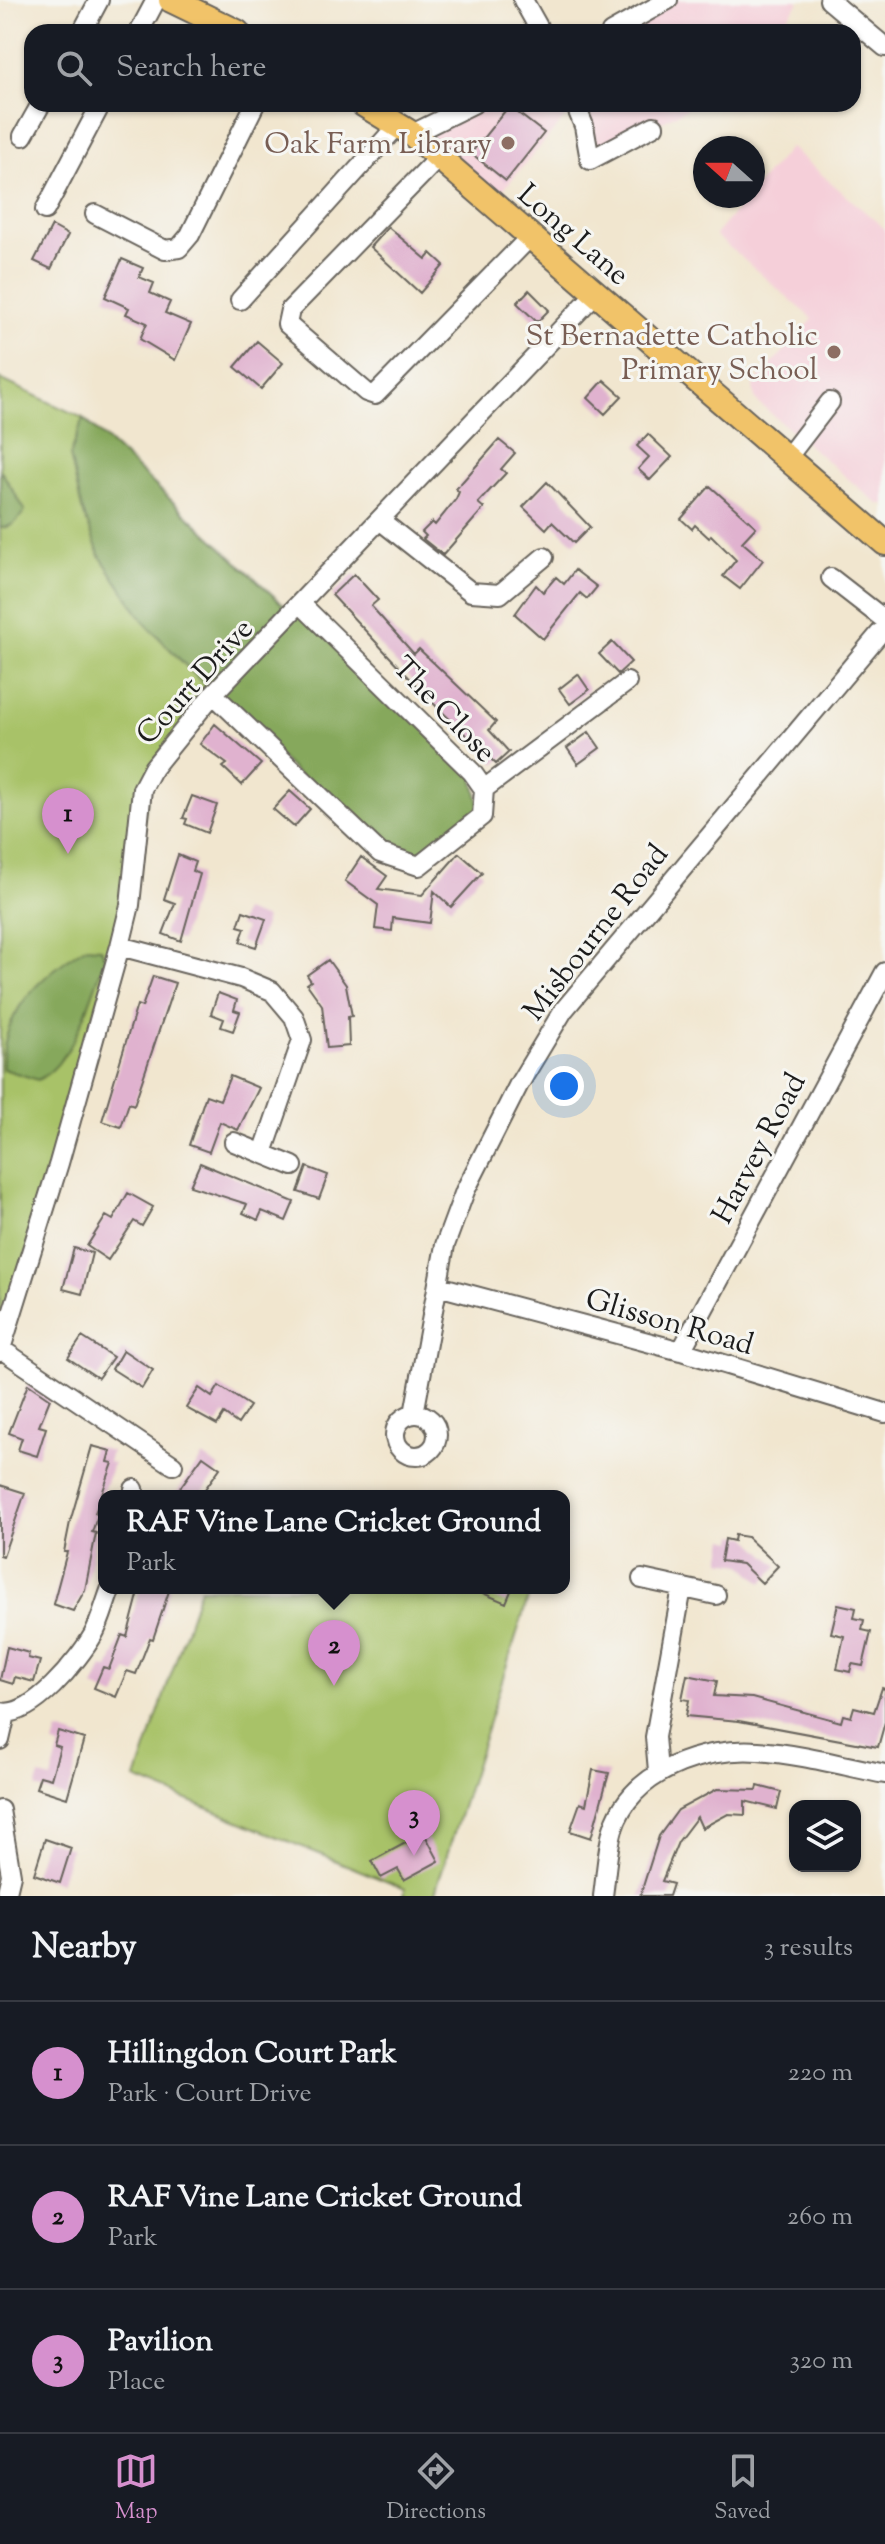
<!DOCTYPE html>
<meta charset="utf-8">
<style>
:root{--surface:#171b24;--page:#20242c;--text:#f1f3f6;--muted:#9ea1a6;--line:#363941;--accent:#d690ce}
body{margin:0;font-family:"Sorts Mill Goudy",serif;background:var(--page);color:var(--text)}
.controls{position:absolute;right:24px;bottom:24px;display:grid;overflow:hidden;border-radius:16px;box-shadow:0 2px 6px #0004}
.controls button{width:72px;height:72px;display:grid;place-items:center;padding:0;border:0;border-bottom:2px solid var(--line);background:var(--surface);color:var(--text);font:40px sans-serif}
.compass{position:absolute;left:693px;top:136px;width:72px;height:72px;border-radius:50%;background:var(--surface);box-shadow:0 2px 6px #0004;rotate:291deg}
.you{position:absolute;left:564px;top:1086px;width:28px;height:28px;margin:-20px;border:6px solid #fff;border-radius:50%;background:#1a73e8;box-shadow:0 0 0 12px #1a73e833}
.badge{display:grid;place-items:center;width:52px;height:52px;border-radius:50%;background:var(--accent);color:#111;font-size:26px;font-weight:700}
.pin{position:absolute;translate:-50% -66px;filter:drop-shadow(0 2px 4px #0008)}
.pin::after{content:'';position:absolute;top:42px;width:28px;height:24px;background:inherit;clip-path:polygon(0 0,100% 0,50% 100%)}
.popup{position:absolute;left:98px;top:1490px;width:472px;height:104px;box-sizing:border-box;display:grid;place-content:center;border-radius:16px;background:var(--surface);filter:drop-shadow(0 2px 6px #0005);font-size:26px;white-space:nowrap;color:var(--muted)}
.popup b{font-size:30px;color:var(--text)}
.popup::after{content:'';position:absolute;left:50%;top:100%;margin-left:-16px;border:16px solid transparent;border-top-color:var(--surface)}
.list{margin:0;padding:0;list-style:none}
h2{display:flex;justify-content:space-between;align-items:center;height:104px;margin:0;padding:0 32px;font-size:34px}
h2 small{font-size:26px;font-weight:400;color:var(--muted)}
.list li{display:grid;grid-template-columns:52px 1fr auto;gap:24px;align-items:center;box-sizing:border-box;height:144px;padding:0 32px;border-top:2px solid var(--line)}
.list b{display:block;font-size:30px;white-space:nowrap}
.list p{margin:0;font-size:26px;white-space:nowrap;color:var(--muted)}
.list em{font-size:26px;font-style:normal;color:var(--muted)}
.icon{flex:none;width:44px;height:44px;fill:none;stroke:currentColor;stroke-width:2;stroke-linecap:round;stroke-linejoin:round}
.map{position:relative;flex:none;width:885px;height:1896px;overflow:hidden}
.search{position:absolute;background:var(--surface);box-shadow:0 2px 6px #0004;left:24px;right:24px;top:24px;height:88px;display:flex;align-items:center;gap:20px;box-sizing:border-box;padding:0 28px;border-radius:24px;color:var(--muted);font-size:30px}
.sheet{height:536px;background:var(--surface)}
nav{display:flex;justify-content:space-around;align-items:center;box-sizing:border-box;height:112px;border-top:2px solid var(--line);background:var(--surface);font-size:22px;color:var(--muted)}
nav a{display:grid;justify-items:center;gap:4px}
nav .on{color:var(--accent)}
.map>svg:first-child{display:block}
</style>
<div class="map">
<svg width="885" height="1896" viewBox="0 0 885 1896">
<rect width="100%" height="100%" fill="#f6f6f2"/>
<filter id="ink" filterUnits="userSpaceOnUse"><feTurbulence type="fractalNoise" baseFrequency=".0125" numOctaves="2"/><feDisplacementMap in="SourceGraphic" scale="16" xChannelSelector="R" yChannelSelector="G"/><feConvolveMatrix kernelMatrix="1 2 1 2 8 2 1 2 1" color-interpolation-filters="sRGB"/></filter>
<filter id="wash" filterUnits="userSpaceOnUse"><feTurbulence type="fractalNoise" baseFrequency=".006" numOctaves="4" result="noise"/><feDisplacementMap in="SourceGraphic" scale="32" xChannelSelector="R" yChannelSelector="G"/><feGaussianBlur stdDeviation="1.8" result="paint"/><feColorMatrix in="noise" values="0 0 0 0 0 0 0 0 0 0 0 0 0 0 0 0 0 1.4 0 .05"/><feComposite in="paint" operator="in"/></filter>
<g filter="url(#wash)">
<rect width="100%" height="100%" fill="#f1e6cf"/>
<path fill="#f5cfd9" d="M665 0H796L799 2 777 32H605Z
M469 104H695L590 160 569 113 496 198 412 134Z
M790 147 885 229V504H878L755 400 753 385 813 319 715 235 748 196H753V190Z"/>
<path fill="#a8c268" stroke="#626f42" stroke-width="2" d="M0 379 83 418 292 613 153 768 134 873 0 1348Z
M200 1588H518L530 1592 434 1896H404L405 1889 136 1779Z"/>
<path fill="#86a85c" stroke="#51623c" stroke-width="2" d="M83 418 292 613 301 604 472 772 482 816 419 866 380 853 213 694 145 623 100 556 82 509 70 456Z
M0 469 25 510C19 520 12 528 0 528Z
M85 947 101 948 105 959C91 997 75 1061 38 1080L3 1069C0 1010 43 975 85 947Z"/>
<g id="blocks">
<path fill="#e0b2cf" d="M509 106 544 133 506 181 471 153Z
M52 226 68 235 51 269 34 261Z
M388 227 426 259 431 253 444 265 420 293 370 247Z
M122 259 143 268 139 277 154 283 150 293 170 302 165 313 191 324 175 360 140 339 147 323 126 314 129 308 105 297Z
M529 290 549 310 537 322 517 303Z
M257 341 283 363 261 389 235 367Z
M604 380 622 396 605 414 588 398Z
M648 434 672 457 650 480 638 469 649 457 637 446Z
M499 440 515 453 501 469 506 473 478 503 484 508 443 555 423 539 426 536 422 532 432 522 435 525 456 499 459 492 456 489Z
M547 482 590 527 574 543 552 522 546 529 523 507Z
M710 486 756 527 742 542 763 560 740 589 723 576 736 560 711 535 709 538 695 525 692 529 681 519Z
M575 570 597 587 587 599 580 593 543 639 515 614 536 585 543 592 556 577 564 584Z
M354 574 378 600 371 606 414 654 419 649 496 722 489 730 509 752 496 764 431 701 332 595Z
M612 642 631 662 618 674 599 654Z
M578 674 589 690 570 704 559 689Z
M215 724 261 764 242 785 223 767 227 764 200 744Z
M589 732 600 748 578 764 567 748Z
M290 791 310 809 294 827 273 809Z
M192 796 217 805 207 833 185 824 187 819 183 818Z
M459 853 482 873 451 907 434 891 430 923 393 918 392 931 375 929 378 905 345 881 361 857 387 876 378 889 422 895Z
M178 855 195 862 192 871 200 874 181 941 163 934 175 903 164 899Z
M243 911 266 919 256 947 240 942 245 928 238 926Z
M328 960 346 985 352 1016 348 1017 349 1046 327 1048 322 1005 307 984 311 981 307 975Z
M153 976 175 983 134 1105 129 1103 121 1127 102 1121 137 1005 142 1007Z
M218 993 237 1000 234 1010 240 1012 233 1031 221 1027 224 1019 211 1014Z
M230 1076 259 1088 238 1130 220 1122 209 1152 189 1145 206 1095 220 1100Z
M200 1163 294 1202 286 1221 262 1211 258 1220 243 1213 247 1204 190 1186Z
M307 1167 328 1175 319 1199 298 1192Z
M128 1193 153 1207 142 1226 134 1221 108 1260 87 1246 106 1216 113 1220Z
M74 1248 92 1253 82 1294 63 1289Z
M82 1337 113 1357 98 1378 68 1358Z
M123 1350 153 1370 142 1388 112 1369Z
M28 1384 50 1399 39 1426 46 1428 37 1456 18 1450 22 1438 9 1433Z
M219 1386 250 1406 238 1424 224 1414 217 1425 186 1408 199 1388 212 1397Z
M92 1446 111 1451 108 1462 113 1463 95 1513 98 1515 92 1532 96 1533 85 1590 73 1611 53 1604 67 1552H64L70 1522Z
M203 1456 220 1468 200 1496H174Z
M0 1485 25 1493 3 1556 0 1555Z
M735 1535 747 1537 778 1566 762 1583 742 1564 721 1561 725 1539 734 1541Z
M140 1588H170L153 1639 150 1638 136 1674 127 1671 116 1697 94 1688 103 1667 109 1669 122 1635 127 1637Z
M471 1588H503L511 1591 506 1603Z
M838 1604 856 1608 854 1618 864 1620 862 1630 871 1632 863 1666 852 1664 850 1672 837 1669 844 1636 831 1633Z
M7 1647 29 1653 28 1658 40 1661 34 1682 15 1677 13 1684 0 1680Z
M687 1675 717 1681 714 1696 752 1698 841 1722 843 1715 851 1717 854 1707 874 1712 882 1688 885 1689V1722L878 1747 739 1721 686 1716 689 1700 682 1699Z
M58 1731 84 1739 67 1798 36 1788 40 1776 51 1779 60 1747 54 1745Z
M593 1770 609 1773 591 1838 570 1831 580 1803 586 1805Z
M758 1786 781 1792 777 1809 745 1801V1815L728 1814 702 1828 697 1817 678 1842 662 1881 673 1884 669 1896H640L659 1836 678 1810 717 1789 757 1790Z
M424 1833 439 1861 404 1880 398 1869 381 1878 372 1861Z
M45 1839 71 1848 60 1883 34 1874Z"/>
</g>
</g>
<g filter="url(#ink)">
<use href="#blocks" fill-opacity="0" stroke="#67635b" stroke-width="2"/>
<g fill="none" stroke-linecap="round" stroke-linejoin="round">
<defs>
<path id="minor" d="M523 0 541 32
M829 0 885 47
M82 32 99 0
M139 32 156 0
M611 32 668 0
M575 104 584 126 590 160 654 126
M412 134 473 104
M23 136 41 104
M438 158 290 310 287 324 366 392 375 395 529 238
M45 210 101 104
M95 214 165 250 179 248 190 235 255 104
M240 300 397 126
M787 458 830 402
M381 521 471 592 500 594 544 557
M831 578 885 620
M213 694 380 853 419 866 482 816 484 789 472 772 301 604
M484 789 627 682
M120 946 241 978 272 991 294 1017 302 1040 263 1153
M234 1142 293 1166
M438 1286 681 1351 885 1413
M1 1349 173 1465
M681 1351 885 972
M0 1352 59 1163 120 946 130 905 142 789 153 768 213 694 594 295
M414 1414 445 1245 465 1191 519 1084 563 1011 885 627
M395 1435a21 21 0 1 1 42 0a21 21 0 1 1-42 0Z
M133 1496 134 1489
M642 1579 716 1595
M0 1712C31 1720 79 1659 93 1635 101 1621 105 1603 111 1588
M0 1740 6 1714
M658 1771 655 1737 682 1588
M0 1810 11 1875 6 1896
M603 1896C606 1875 607 1850 613 1829 631 1771 703 1747 758 1751 800 1754 844 1766 885 1774"/>
<path id="major" d="M171 0 237 32
M363 104 412 134 885 543"/>
</defs>
<use href="#minor" stroke="#67635b" stroke-width="22"/>
<use href="#major" stroke="#67635b" stroke-width="28"/>
<use href="#minor" stroke="#fff" stroke-width="18"/>
<use href="#major" stroke="#f1c369" stroke-width="24"/>
</g>
</g>
<g fill="#8d6e63" stroke="#f6f6f2" stroke-width="3">
<circle cx="508" cy="143" r="8"/>
<circle cx="834" cy="352" r="8"/>
</g>
<g text-anchor="middle" stroke-width="6" stroke-linejoin="round" paint-order="stroke">
<g font-size="30" fill="#785e54" stroke="#f6f6f2" text-anchor="end">
<text x="492" y="153">Oak Farm Library</text>
<text x="818" y="345">St Bernadette Catholic<tspan x="818" dy="34">Primary School</tspan></text>
</g>
<g font-size="30" fill="#1c1c1c" stroke="#f6f6f2">
<text transform="translate(574 234) rotate(41)" y="10">Long Lane</text>
<text transform="translate(194 681) rotate(-48)" y="10">Court Drive</text>
<text transform="translate(445 709) rotate(46)" y="10">The Close</text>
<text transform="translate(595 932) rotate(-52)" y="10">Misbourne Road</text>
<text transform="translate(758 1148) rotate(-62)" y="10">Harvey Road</text>
<text transform="translate(670 1321) rotate(16)" y="10">Glisson Road</text>
</g>
</g>
</svg>
<div class="controls">
<button><svg class="icon" aria-label="layers" viewBox="0 0 24 24"><path d="M12 4l9 5-9 5-9-5zM3 14l9 5 9-5"/></svg></button>
</div>
<svg class="compass" viewBox="-18 -18 36 36"><path d="M0-13l5 13h-10z" fill="#e53935"/><path d="M0 13l5-13h-10z" fill="#9ea1a6"/></svg>
<div class="you"></div>
<div class="pin badge" style="left:68px;top:854px">1</div>
<div class="pin badge" style="left:334px;top:1686px">2</div>
<div class="popup"><b>RAF Vine Lane Cricket Ground</b>Park</div>
<div class="pin badge" style="left:414px;top:1856px">3</div>
<div class="search"><svg class="icon" aria-label="search" viewBox="0 0 24 24"><circle cx="10" cy="10" r="6"/><path d="M15 15l6 6"/></svg>Search here</div>
</div>
<section class="sheet">
<h2>Nearby<small>3 results</small></h2>
<ul class="list">
<li><span class="badge">1</span><div><b>Hillingdon Court Park</b><p>Park · Court Drive</p></div><em>220 m</em></li>
<li><span class="badge">2</span><div><b>RAF Vine Lane Cricket Ground</b><p>Park</p></div><em>260 m</em></li>
<li><span class="badge">3</span><div><b>Pavilion</b><p>Place</p></div><em>320 m</em></li>
</ul>
</section>
<nav>
<a class="on"><svg class="icon" aria-label="map" viewBox="0 0 24 24"><path d="M3 6l6-2 6 2 6-2v14l-6 2-6-2-6 2zM9 4v14M15 6v14"/></svg>Map</a>
<a><svg class="icon" aria-label="directions" viewBox="0 0 24 24"><path d="M12 3l9 9-9 9-9-9zM9 14v-3h6M13 9l2 2-2 2"/></svg>Directions</a>
<a><svg class="icon" aria-label="saved" viewBox="0 0 24 24"><path d="M7 4h10v16l-5-4-5 4z"/></svg>Saved</a>
</nav>
